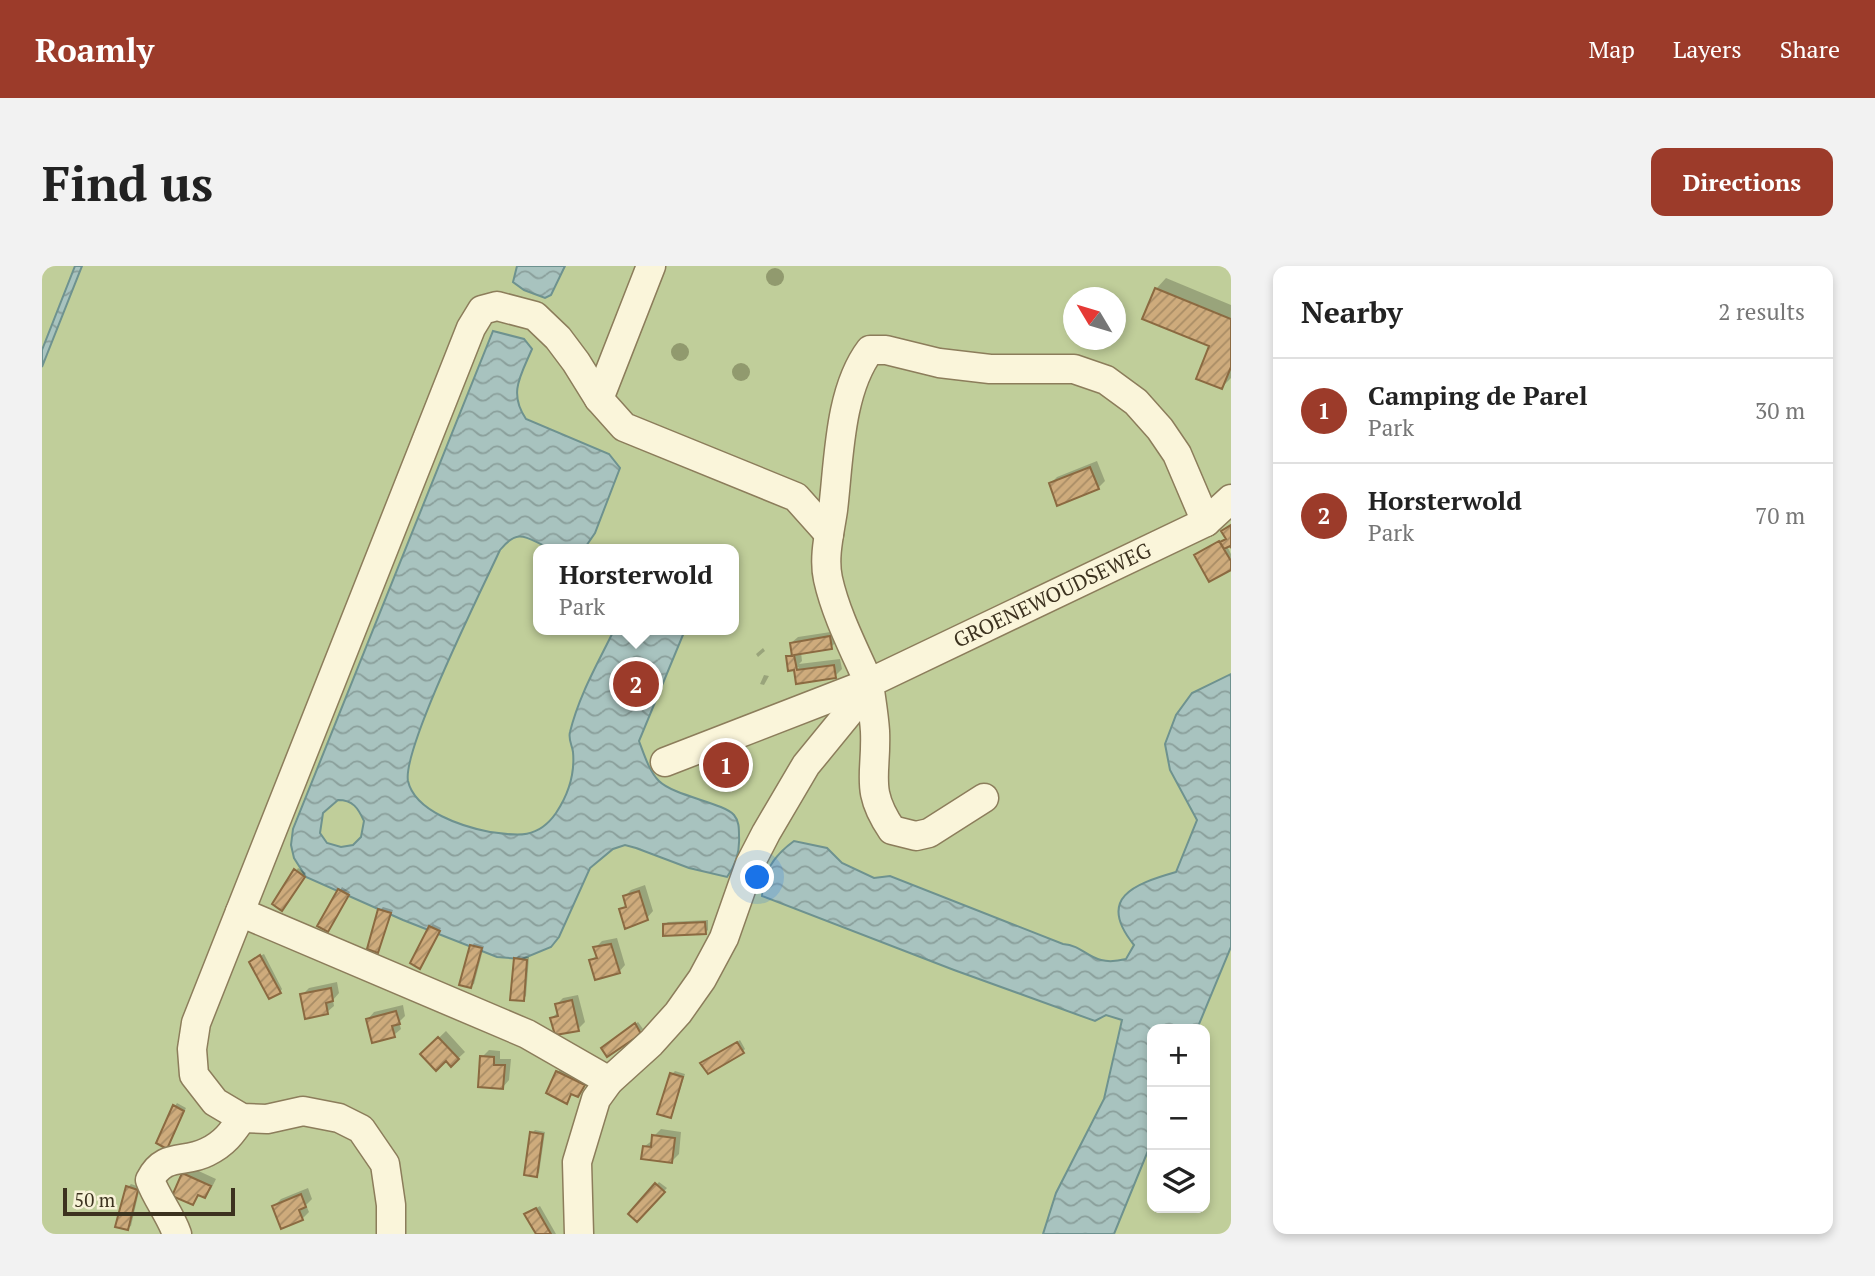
<!DOCTYPE html>
<meta charset="utf-8">
<style>
:root{--surface:#fff;--page:#f2f2f2;--text:#222;--muted:#767676;--line:#e0e0e0;--accent:#9c3b2a}
body{margin:0;font-family:"PT Serif",serif;background:var(--page);color:var(--text)}
.controls{position:absolute;right:21px;bottom:21px;display:grid;overflow:hidden;border-radius:14px;box-shadow:0 4px 10px #0003}
.controls button{width:63px;height:63px;display:grid;place-items:center;padding:0;border:0;border-bottom:2px solid var(--line);background:var(--surface);color:var(--text);font:35px sans-serif}
.compass{position:absolute;left:1021px;top:21px;width:63px;height:63px;border-radius:50%;background:var(--surface);box-shadow:0 4px 10px #0003;rotate:308deg}
.scale{position:absolute;left:21px;bottom:18px;width:172px;box-sizing:border-box;padding-left:7px;border:4px solid #3c321f;border-top:0;font-size:19px;line-height:24px;white-space:nowrap;color:#3c321f;-webkit-text-stroke:5px #f7f2d7;paint-order:stroke}
.you{position:absolute;left:716px;top:612px;width:24px;height:24px;margin:-18px;border:5px solid #fff;border-radius:50%;background:#1a73e8;box-shadow:0 0 0 10px #1a73e833}
.badge{display:grid;place-items:center;width:46px;height:46px;border-radius:50%;background:var(--accent);color:#fff;font-size:23px;font-weight:700}
.pin{position:absolute;translate:-50% -50%;border:4px solid #fff;box-shadow:0 2px 7px #0006}
.popup{position:absolute;left:491px;top:278px;width:206px;height:91px;box-sizing:border-box;display:grid;place-content:center;border-radius:14px;background:var(--surface);filter:drop-shadow(0 2px 5px #0005);font-size:23px;white-space:nowrap;color:var(--muted)}
.popup b{font-size:26px;color:var(--text)}
.popup::after{content:'';position:absolute;left:50%;top:100%;margin-left:-14px;border:14px solid transparent;border-top-color:var(--surface)}
.list{margin:0;padding:0;list-style:none}
h2{display:flex;justify-content:space-between;align-items:center;height:91px;margin:0;padding:0 28px;font-size:30px}
h2 small{font-size:23px;font-weight:400;color:var(--muted)}
.list li{display:grid;grid-template-columns:46px 1fr auto;gap:21px;align-items:center;box-sizing:border-box;height:105px;padding:0 28px;border-top:2px solid var(--line)}
.list b{display:block;font-size:26px;white-space:nowrap}
.list p{margin:0;font-size:23px;white-space:nowrap;color:var(--muted)}
.list em{font-size:23px;font-style:normal;color:var(--muted)}
.icon{flex:none;width:38px;height:38px;fill:none;stroke:currentColor;stroke-width:2;stroke-linecap:round;stroke-linejoin:round}
.map{position:relative;flex:none;width:1189px;height:968px;overflow:hidden;border-radius:14px}
header{display:flex;align-items:center;gap:42px;box-sizing:border-box;height:98px;padding:0 35px;background:var(--accent);color:#fff}
header strong{font-size:33px}
nav{display:flex;gap:38px;margin-inline-start:auto;font-size:24px}
.intro{display:flex;align-items:center;justify-content:space-between;box-sizing:border-box;height:168px;padding:0 42px}
h1{margin:0;font-size:49px}
.button{padding:18px 32px;border-radius:14px;background:var(--accent);color:#fff;font-size:24px;font-weight:700}
main{display:flex;gap:42px;padding:0 42px}
aside{flex:1;background:var(--surface);border-radius:14px;box-shadow:0 4px 10px #0003}
.map>svg:first-child{display:block}
</style>
<header>
<strong>Roamly</strong>
<nav><a>Map</a><a>Layers</a><a>Share</a></nav>
</header>
<div class="intro"><h1>Find us</h1><a class="button">Directions</a></div>
<main>
<div class="map">
<svg width="1189" height="968" viewBox="0 0 1189 968">
<defs>
<pattern id="water-waves" width="16" height="10" patternUnits="userSpaceOnUse" patternTransform="scale(1.75)"><rect width="16" height="10" fill="#a8c3bf"/><path d="M0 5q4-4 8 0t8 0" fill="none" stroke="#8a9f9b"/></pattern>
<pattern id="building-hatch" width="6" height="6" patternUnits="userSpaceOnUse" patternTransform="scale(1.75)"><rect width="6" height="6" fill="#ceab7c"/><path d="M-1 1l2-2M0 6l6-6M5 7l2-2" fill="none" stroke="#a88c65"/></pattern>
</defs>
<rect width="100%" height="100%" fill="#efeac7"/>
<path fill="#c0ce9a" fill-rule="evenodd" d="M0 0H1189V968H0ZM1031 32H1073V74H1031ZM496 283H692V364H496ZM1110 763H1163V942H1110Z"/>
<path fill="url(#water-waves)" stroke="#6e928f" stroke-width="2" fill-rule="evenodd" d="M33 0H40L0 101V84Z
M475 0H523L509 29 503 32 482 24 471 16Z
M451 65 482 73 490 83C479 109 466 127 484 153L567 188 578 202 553 267 542 283C532 283 517 286 508 282 487 275 478 259 458 284 441 321 360 483 366 515 373 546 422 561 448 566 476 570 496 573 514 547 526 529 533 508 531 486 530 479 526 473 528 466 537 429 556 397 572 364H643L597 475C602 488 607 505 617 515 632 530 682 537 692 549 697 555 697 562 697 570 698 585 694 599 685 611L647 602 594 582 583 579 571 583 548 602 517 671 509 681 480 693 455 691 361 654 264 611 252 592 249 579 251 563ZM296 534C311 534 316 542 322 555L319 571 311 579 299 581 285 577 278 567 281 547Z
M1189 408V681L1155 763H1110V875L1072 968H1001L1014 927 1062 833 1080 754 1064 749 1053 755 912 704 720 630C720 606 734 588 752 575L785 582 800 597 832 612 848 610 1021 678C1046 680 1048 702 1084 693L1092 679C1054 632 1092 618 1134 606L1155 554 1128 504 1123 478 1134 449 1150 427Z"/>
<path fill="#0003" d="M1124 12 1189 39V112L1180 121 1169 79 1114 23Z
M1055 195 1063 215 1056 222 1009 217 1015 211Z
M1189 259V278L1185 280 1189 288V302L1168 314 1155 289 1185 272 1181 265Z
M495 309H496V322L491 321Z
M795 365 796 374 789 381 759 386 760 395 757 398 798 393 800 403 793 410 754 405 757 401 748 403 746 391 751 386 749 377 756 371Z
M721 382 723 385 716 391 714 388Z
M722 409 727 410 722 419 718 418Z
M256 602 264 607 242 640 254 605Z
M603 619 611 645 605 652 579 644 585 638 583 630 589 624Z
M300 621 308 626 289 661 298 624Z
M341 641 351 644 336 685 338 644Z
M666 654V664L663 667 623 658 626 656Z
M391 658 399 662 381 698 388 661Z
M575 672 583 699 577 706 549 695 555 689 553 682 560 675Z
M432 677 442 680 432 718 429 720 430 680Z
M222 688 240 723 238 726 212 693Z
M476 690 487 691 484 730 481 733 473 693Z
M295 716 297 727 291 734 292 740 285 746 260 729 267 722Z
M536 729 543 756 536 763 510 752 516 746 514 739 521 732Z
M361 739 363 750 357 756 359 763 352 769 326 753 332 746Z
M596 756 601 763 566 789 564 779Z
M404 765 423 786 409 799 404 793 380 788Z
M698 774 703 783 701 785 663 795Z
M447 784 458 785V793H469L467 814 461 821 440 791Z
M522 799 548 812 536 829 532 827 524 835 506 827 516 806Z
M633 805 643 808 631 847 628 850 630 808Z
M135 837 144 842 125 881 133 840Z
M619 863 639 866 637 888 630 895 603 880 611 874 612 870Z
M493 864 503 866 497 907 494 909 490 867Z
M148 901 174 913 169 923 162 930 158 928 151 937 142 908Z
M617 916 625 922 595 954 588 948Z
M89 918 98 921 89 960 86 962V921Z
M266 922 270 933 264 939 267 946 260 953 232 940 239 933Z
M498 940 514 968H496L487 946Z"/>
<path fill="url(#building-hatch)" stroke="#8b6a41" stroke-width="2" d="M1113 22 1189 53V101L1180 123 1154 113 1167 80 1100 53Z
M1048 201 1057 223 1015 240 1007 217Z
M1189 259V282L1188 280 1182 283 1178 276 1184 273 1179 265Z
M1177 275 1189 295V304L1167 316 1152 289Z
M788 370 790 383 752 389 755 404 792 399 794 412 754 418 752 404 746 405 744 390H750L748 377Z
M252 603 263 611 240 645 230 638Z
M296 623 307 629 286 666 275 660Z
M597 625 606 654 583 663 577 643 584 641 581 630Z
M336 643 349 647 336 687 325 683Z
M663 656 664 668 621 670V658Z
M387 660 398 665 378 703 368 697Z
M569 678 578 707 553 714 547 694 555 692 551 681Z
M428 679 440 682 429 722 417 719Z
M218 689 239 727 227 733 207 696Z
M472 692 485 694 482 735 468 734Z
M289 722 291 735 284 737 286 748 263 753 258 728Z
M530 734 537 765 513 769 508 752 516 750 513 738Z
M354 745 358 758 350 760 353 771 330 777 324 753Z
M593 757 599 768 565 791 559 782Z
M396 771 417 793 409 801 404 795 394 805 378 788Z
M695 776 702 787 666 808 658 797Z
M438 790 452 791V799H463L461 823 436 821Z
M514 805 543 819 536 831 529 828 525 838 504 827Z
M628 807 641 811 629 852 615 848Z
M131 839 142 845 125 883 114 877Z
M488 866 501 868 495 911 482 909Z
M610 869 633 872 630 897 599 893 601 880 609 881Z
M140 907 169 920 163 932 156 929 151 939 130 930Z
M613 917 623 926 595 956 586 948Z
M84 920 96 924 86 964 73 961Z
M259 928 264 941 257 944 261 954 239 963 230 940Z
M494 942 509 968H494L482 948Z"/>
<g fill="none" stroke-linecap="round" stroke-linejoin="round">
<defs>
<g id="minor">
<path d="M557 133 609 0"/>
<path d="M623 496 827 417C812 383 794 349 786 313 781 291 788 265 791 244 797 194 797 125 828 84H844L897 97 948 103H1032L1064 114 1094 136 1118 163 1135 188 1164 256"/>
<path id="s1" d="M942 532 887 567 874 570 850 564C822 523 835 509 833 465 832 449 829 433 827 417L1164 256 1189 233"/>
<path d="M198 646 485 768 567 815"/>
<path d="M135 968C128 948 115 933 108 914 122 886 142 898 165 886 182 878 190 867 200 852"/>
<path d="M349 968V939L343 898 319 863 297 852 261 845 225 853 200 852 173 836 152 809 150 783 154 757 429 62 440 44 455 40 493 50 516 72 534 96 557 133 582 161 754 231 787 268"/>
<path d="M537 968 535 896 554 833 567 815 609 777 636 747 660 713 682 672 708 598 724 567 764 499 809 444 819 420"/>
</g>
</defs>
<use href="#minor" stroke="#8c7d5b" stroke-width="31"/>
<use href="#minor" stroke="#faf5da" stroke-width="28"/>
</g>
<g fill="#919a6e">
<circle cx="733" cy="11" r="9"/>
<circle cx="638" cy="86" r="9"/>
<circle cx="699" cy="106" r="9"/>
</g>
<g text-anchor="middle" stroke-width="5" stroke-linejoin="round" paint-order="stroke">
<g font-size="21" fill="#3c321f" stroke="#f7f2d7">
<text dy="7" stroke="none"><textPath href="#s1" startOffset="458">GROENEWOUDSEWEG</textPath></text>
</g>
</g>
</svg>
<div class="controls">
<button>+</button>
<button>−</button>
<button><svg class="icon" aria-label="layers" viewBox="0 0 24 24"><path d="M12 4l9 5-9 5-9-5zM3 14l9 5 9-5"/></svg></button>
</div>
<svg class="compass" viewBox="-18 -18 36 36"><path d="M0-13l5 13h-10z" fill="#e53935"/><path d="M0 13l5-13h-10z" fill="#767676"/></svg>
<div class="scale">50 m</div>
<div class="you"></div>
<div class="pin badge" style="left:684px;top:499px">1</div>
<div class="pin badge" style="left:594px;top:418px">2</div>
<div class="popup"><b>Horsterwold</b>Park</div>
</div>
<aside>
<h2>Nearby<small>2 results</small></h2>
<ul class="list">
<li><span class="badge">1</span><div><b>Camping de Parel</b><p>Park</p></div><em>30 m</em></li>
<li><span class="badge">2</span><div><b>Horsterwold</b><p>Park</p></div><em>70 m</em></li>
</ul>
</aside>
</main>
